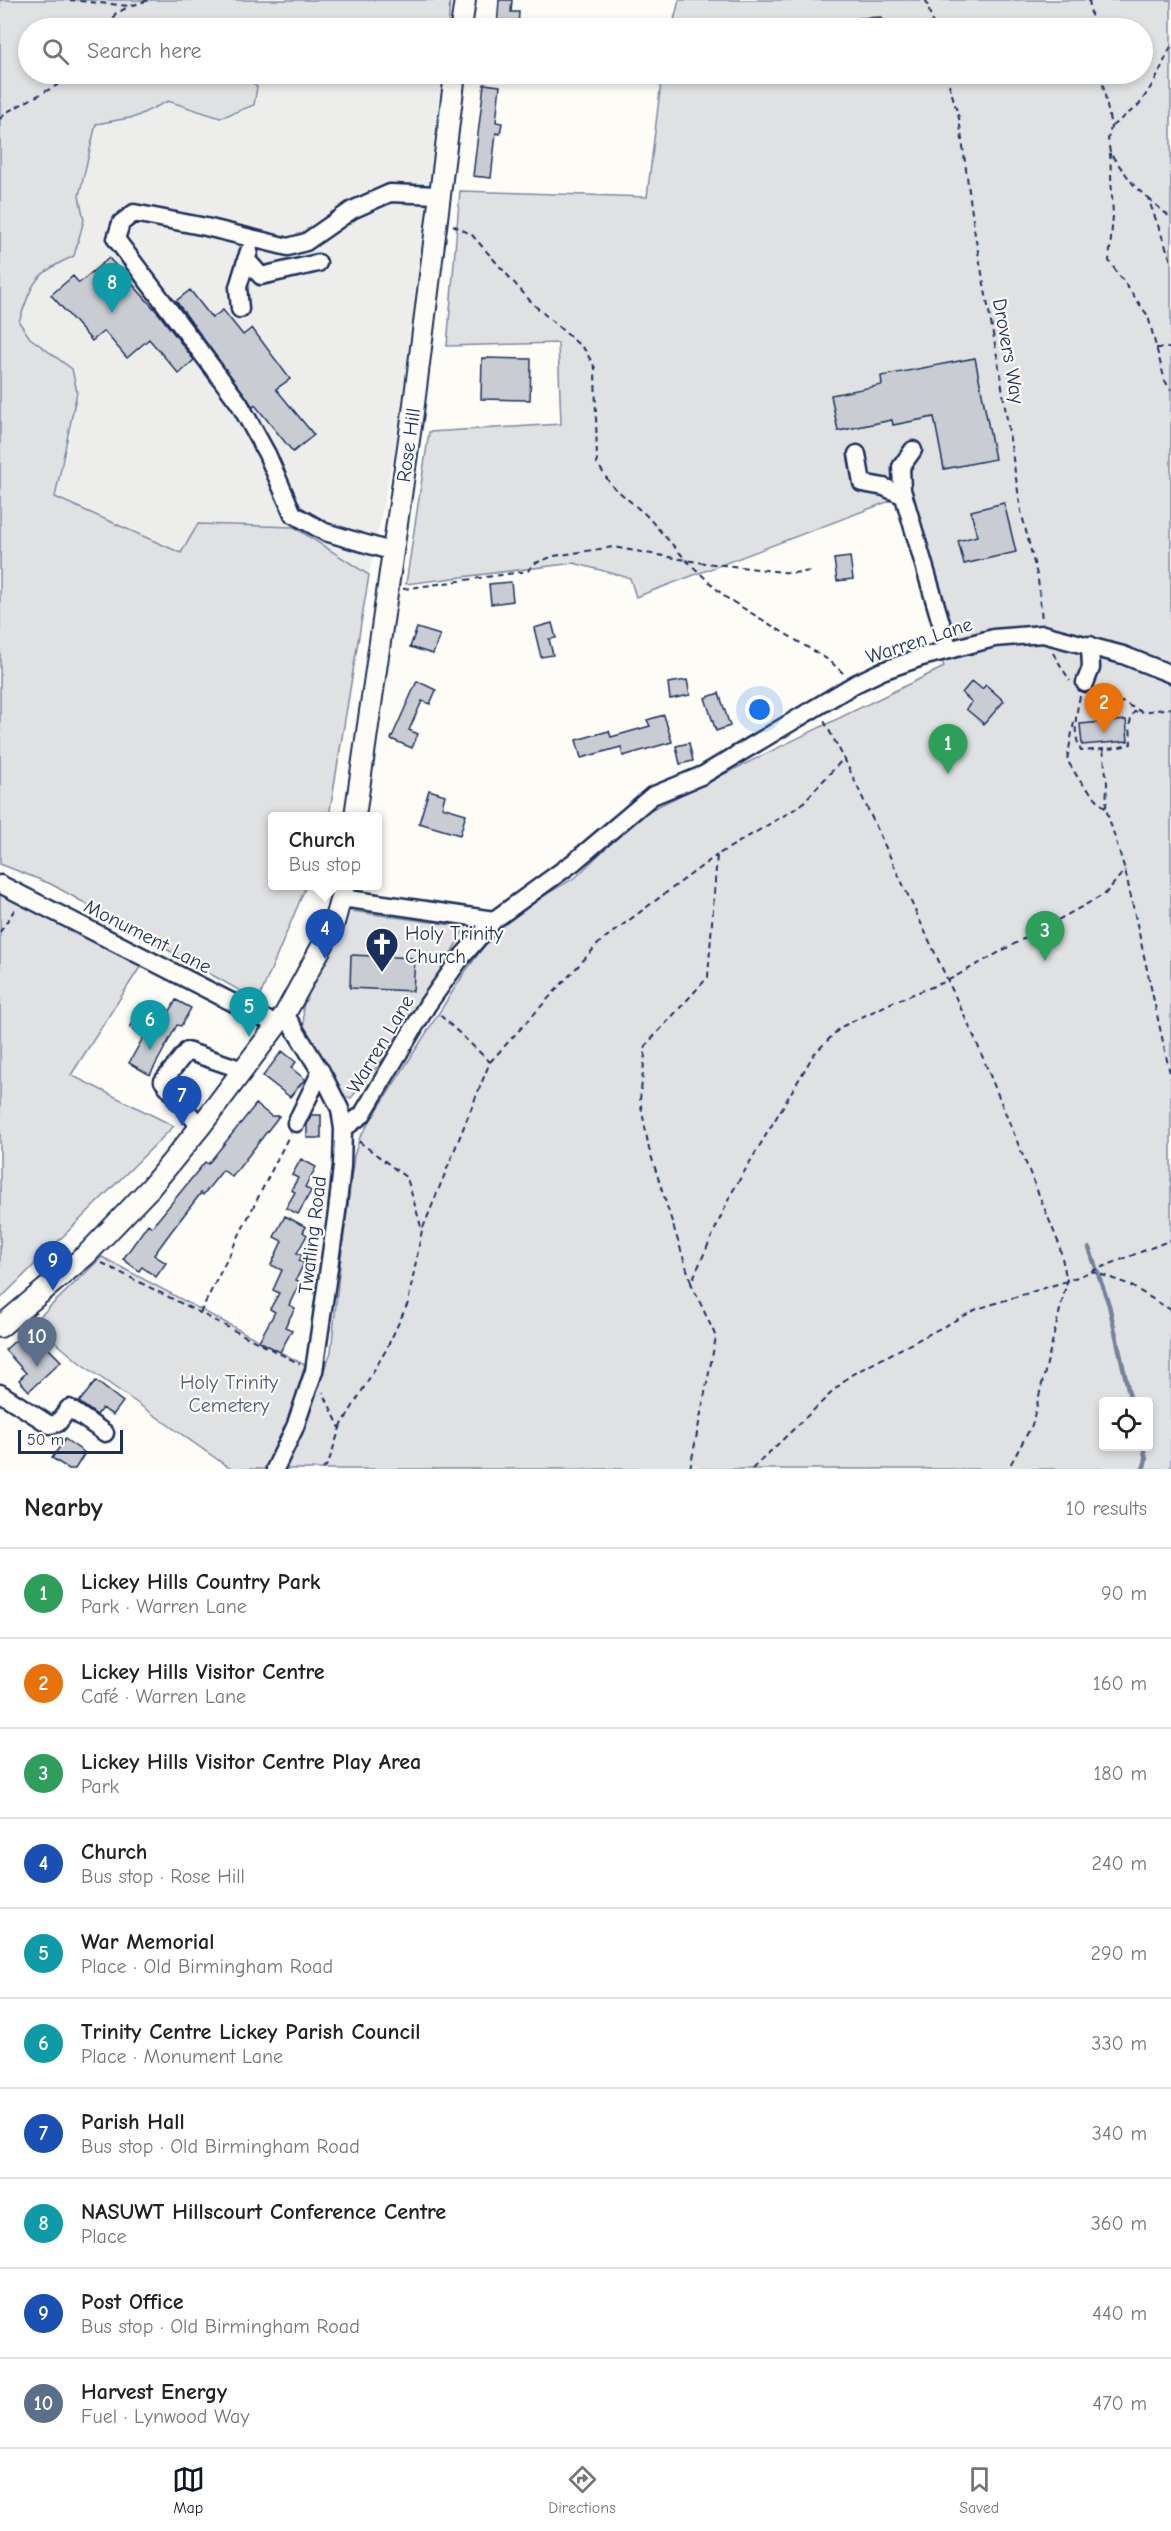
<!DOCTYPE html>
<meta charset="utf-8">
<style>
:root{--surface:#fff;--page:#f2f2f2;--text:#222;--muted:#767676;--line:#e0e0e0;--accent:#111827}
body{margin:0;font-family:"Comic Neue",sans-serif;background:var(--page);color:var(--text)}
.controls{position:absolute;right:18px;bottom:18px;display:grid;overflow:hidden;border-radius:6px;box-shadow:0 3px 9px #0003}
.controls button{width:54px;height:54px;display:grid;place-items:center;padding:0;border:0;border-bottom:2px solid var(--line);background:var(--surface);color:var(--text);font:30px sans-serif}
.scale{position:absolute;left:18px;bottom:15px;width:105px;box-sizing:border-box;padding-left:6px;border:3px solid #1b2f5e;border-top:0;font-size:16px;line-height:21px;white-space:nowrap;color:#1b2f5e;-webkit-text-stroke:4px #fdfcf7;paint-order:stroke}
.you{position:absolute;left:760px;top:710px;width:21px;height:21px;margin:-15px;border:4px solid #fff;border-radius:50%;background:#1a73e8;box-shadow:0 0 0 9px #1a73e833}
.badge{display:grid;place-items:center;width:39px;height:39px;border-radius:50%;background:var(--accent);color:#fff;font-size:20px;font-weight:700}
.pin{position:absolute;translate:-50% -50px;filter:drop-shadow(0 2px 3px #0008)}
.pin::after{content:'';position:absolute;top:32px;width:21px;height:18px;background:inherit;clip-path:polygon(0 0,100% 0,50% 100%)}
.popup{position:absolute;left:268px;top:812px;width:114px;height:78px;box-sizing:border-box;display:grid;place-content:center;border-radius:6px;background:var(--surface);filter:drop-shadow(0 2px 4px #0005);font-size:20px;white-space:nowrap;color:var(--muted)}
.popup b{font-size:22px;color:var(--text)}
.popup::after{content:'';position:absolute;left:50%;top:100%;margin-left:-12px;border:12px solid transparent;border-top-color:var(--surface)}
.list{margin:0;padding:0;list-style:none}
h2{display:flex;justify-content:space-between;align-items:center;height:78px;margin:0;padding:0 24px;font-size:26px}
h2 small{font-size:20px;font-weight:400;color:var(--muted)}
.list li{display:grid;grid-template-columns:39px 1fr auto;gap:18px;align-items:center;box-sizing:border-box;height:90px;padding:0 24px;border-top:2px solid var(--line)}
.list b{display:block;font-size:22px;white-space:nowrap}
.list p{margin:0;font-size:20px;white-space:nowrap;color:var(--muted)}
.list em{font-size:20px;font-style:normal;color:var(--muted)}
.icon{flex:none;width:33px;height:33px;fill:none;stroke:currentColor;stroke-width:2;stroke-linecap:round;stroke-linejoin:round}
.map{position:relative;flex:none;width:1171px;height:1469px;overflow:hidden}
.search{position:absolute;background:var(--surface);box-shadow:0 3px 9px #0003;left:18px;right:18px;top:18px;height:66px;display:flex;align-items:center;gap:15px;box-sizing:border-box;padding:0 21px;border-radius:33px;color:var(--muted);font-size:22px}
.sheet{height:978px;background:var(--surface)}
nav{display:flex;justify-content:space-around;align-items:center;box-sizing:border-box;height:84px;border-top:2px solid var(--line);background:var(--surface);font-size:16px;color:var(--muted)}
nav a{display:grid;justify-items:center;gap:3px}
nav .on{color:var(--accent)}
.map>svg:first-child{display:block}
</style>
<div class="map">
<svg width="1171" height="1469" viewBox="0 0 1171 1469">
<rect width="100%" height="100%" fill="#fdfcf7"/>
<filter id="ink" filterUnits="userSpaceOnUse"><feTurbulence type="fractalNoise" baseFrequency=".0167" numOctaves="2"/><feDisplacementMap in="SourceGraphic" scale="12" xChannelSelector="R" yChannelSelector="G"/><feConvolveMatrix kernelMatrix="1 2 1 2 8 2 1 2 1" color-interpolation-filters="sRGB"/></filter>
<g filter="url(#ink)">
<path fill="#edeeec" d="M326 26 421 28H306Z
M88 74H442L398 434 369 575 294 527 181 553 54 497 67 450 77 392 72 369 30 338 17 320Z"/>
<path fill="#e0e1e3" stroke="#7e88a0" stroke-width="1.5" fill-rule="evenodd" d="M0 0H450L448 28 326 26 306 28H28V74H244L257 87 254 105 220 118 168 101 135 117 96 124 79 196 84 220 74 256C34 274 33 281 19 322L30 338 72 369 77 392 55 497 181 553 198 524 294 527 369 575 329 816H272V886H306L258 1001 51 884 0 864Z
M679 0H1171V1469H283L300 1432 331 1352 339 1274 354 1156 360 1137 465 972 504 919 576 877 640 815 944 667 903 496 636 597 630 578 574 563 406 584 429 432 561 424 558 343 447 346 460 191 647 197 662 74H1142V28H672ZM1104 1402H1148V1446H1104Z
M0 894 142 964 71 1075 174 1126 0 1299Z
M344 910 466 927 403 1036 351 1098 343 1096 304 1027 303 1007Z
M102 1257 305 1365 288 1421 266 1469H231L80 1363 33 1323Z"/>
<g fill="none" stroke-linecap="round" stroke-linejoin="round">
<path stroke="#76819c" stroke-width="4.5" d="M1089 1248 1109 1305 1131 1402
M1143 1446 1146 1460 1143 1469"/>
</g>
<path fill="#c9ccd3" stroke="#1b2f5e" stroke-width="1.5" d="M499 0H512L511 12H519L518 28 497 27Z
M881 17 882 28H860L859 18Z
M484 84 500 86 496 122 502 123 500 134 496 133 491 178 473 176Z
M109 258 159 314 194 360 179 374 149 339 127 358 104 331 92 341 51 295 73 276 79 283Z
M190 290 212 318 223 310 243 335 252 328 290 379 276 389 314 435 293 452 255 405 253 407 176 301Z
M482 358 531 359 530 400 481 399Z
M975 358 995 459 944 469 934 417 893 425 892 420 838 431 831 395 882 385 881 376Z
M1004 503 1016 552 964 564 958 541 977 536 971 511Z
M850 557 853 579 837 581 834 559Z
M511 582 513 601 491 604 489 584Z
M552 623 556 638 549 639 553 655 541 657 534 628Z
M417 628 440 635 433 654 410 647Z
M687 680 690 695 670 699 668 683Z
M417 681 436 690 430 704 422 701 409 730 418 734 412 748 391 739Z
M972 681 982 689 986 685 1004 701 984 724 966 709 972 702 962 693Z
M719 693 730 726 716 731 705 698Z
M664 715 672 742 623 756 621 747 581 758 576 740 609 731 611 737 650 726 647 720Z
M1126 720 1128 741 1082 745 1080 724Z
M689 743 693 761 680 764 676 746Z
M429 790 445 795 442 807 466 814 460 835 419 823Z
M351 955 415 958 413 991 350 988Z
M176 1000 191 1008 181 1026 177 1025 150 1075 129 1063 144 1036 130 1028 140 1009 164 1022Z
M282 1051 296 1062 291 1068 305 1079 290 1097 263 1076Z
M256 1104 271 1116H279L232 1177 223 1170 203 1195 201 1193 170 1233 154 1255 166 1263 156 1277 142 1267 139 1271 123 1259 148 1224 152 1227 205 1162 208 1164Z
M311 1115H321V1138H307V1125Z
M301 1159 316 1167 305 1187 311 1191 298 1214 286 1208 295 1192 291 1190 298 1178 292 1175Z
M285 1216 306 1227 303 1232 307 1235 297 1253 302 1255 299 1261 304 1263 296 1280 300 1282 289 1305 295 1308 285 1327 292 1330 280 1352 259 1341 275 1312 270 1309 279 1293 273 1290 282 1270 271 1265 282 1241 274 1237Z
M17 1339 35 1358 47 1347 61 1361 29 1391 19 1380 26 1373 5 1350Z
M96 1381 123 1402 113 1415 102 1408 97 1415 79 1402Z
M65 1439 85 1453 75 1469H69L52 1458Z"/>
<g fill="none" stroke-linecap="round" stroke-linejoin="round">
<defs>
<path id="minor" d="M246 259 261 276 318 263
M240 309 238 287 249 251
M913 450 901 467 902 490 949 650
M857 454 862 483 884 487 904 496
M394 552 325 532 293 514 267 454 239 403 116 239 121 223 134 213 206 227 288 247 306 242 352 210 390 193 438 195
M1085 683 1091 668 1090 645
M0 884 277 1025
M342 898 494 920 574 862 652 796 703 775 855 684 882 671 922 657 994 638 1043 634 1123 655 1171 674
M296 1123 321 1071
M200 1127 163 1081 187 1051 243 1070
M343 1129 362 1115 428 1004 460 959 494 920
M0 1393 50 1425 58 1423 69 1408 105 1433
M275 1469 295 1427 314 1371 337 1212 342 1166 343 1129 340 1109 324 1077 285 1014"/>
<path id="major" d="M461 28 465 0
M355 816 413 412 455 74
M0 1327 86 1255 151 1187 200 1127 285 1014 333 926 344 886"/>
</defs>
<use href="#minor" stroke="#1b2f5e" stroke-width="21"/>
<use href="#major" stroke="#1b2f5e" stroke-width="24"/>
<path stroke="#1b2f5e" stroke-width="2" stroke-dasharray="6 4.5" stroke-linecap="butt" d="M69 0 130 6 149 0
M926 0 934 28
M1089 0 1093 28
M110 28 115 14 128 7
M946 74 959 118 975 235 998 361 1021 511 1038 579 1042 620
M1101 74 1111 127 1108 139 1110 153 1136 188 1148 198 1171 261
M0 119 7 112 78 74
M1112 126 1139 105 1156 79 1171 46
M1110 153 1113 216 1109 261 1148 316 1165 381 1171 390
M1148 198 1171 218
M453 225 472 235 533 304 585 350 595 368 597 463 611 485 646 515 686 560 725 597 830 661 844 674
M1156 348H1171
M403 589 528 571 533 564 554 556 613 547 697 562 792 573 813 571
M1053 653 1070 681
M1080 696C1076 715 1072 732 1081 751L1117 748 1131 744 1130 722 1134 712H1142
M1087 698 1105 703 1122 702 1142 712 1171 708
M1105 703V721
M824 721 844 758 976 1041 1059 1244 1067 1281 1032 1425 1008 1469
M1074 722 1067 760 1080 781 1106 809
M1103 749 1107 783 1106 809 1125 870 1171 1078
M0 932 15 909
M490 1062 601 941 717 855
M423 1228 490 1062 439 1014
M102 1263 300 1364
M1091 1271 1128 1284 1171 1310
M691 1282 649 1149 640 1100 646 1045 708 977 717 855 800 806 844 758
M200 1313 289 1136
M340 1428 386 1350 408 1303 422 1230 407 1178 357 1140
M323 1469 328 1464 340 1428 323 1392
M690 1469 716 1337 691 1283 731 1194 814 1054 841 1027 893 1002 947 981 1105 894 1125 870
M752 1469 849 1376 977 1309 1067 1281 1171 1240"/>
<use href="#minor" stroke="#fdfcf7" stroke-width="16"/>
<use href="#major" stroke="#fdfcf7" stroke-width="20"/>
</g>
</g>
<defs>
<symbol id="church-pin" viewBox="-11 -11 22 30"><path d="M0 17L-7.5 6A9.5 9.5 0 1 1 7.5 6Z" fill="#1b2f5e" stroke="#fdfcf7"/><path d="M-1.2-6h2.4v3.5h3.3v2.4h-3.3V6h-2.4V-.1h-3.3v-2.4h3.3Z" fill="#fff"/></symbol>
</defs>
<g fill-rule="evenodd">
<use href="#church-pin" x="363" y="925" width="38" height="52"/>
</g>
<g text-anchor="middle" stroke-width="4.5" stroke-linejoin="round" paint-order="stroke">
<g font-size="20" fill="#1b2f5e" stroke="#fdfcf7">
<text transform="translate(1009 351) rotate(80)" y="7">Drovers Way</text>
<text transform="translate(408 445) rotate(-82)" y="7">Rose Hill</text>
<text transform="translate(919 640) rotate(-18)" y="7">Warren Lane</text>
<text transform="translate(148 936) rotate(27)" y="7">Monument Lane</text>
<text transform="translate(380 1044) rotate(-59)" y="7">Warren Lane</text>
<text transform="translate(312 1235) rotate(-83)" y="7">Twatling Road</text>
</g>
<g font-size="20" fill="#1b2f5e" stroke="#fdfcf7" text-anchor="start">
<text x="405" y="940">Holy Trinity<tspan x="405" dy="23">Church</tspan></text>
</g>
<g font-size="20" fill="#4c5c7f" stroke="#fdfcf7">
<text x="229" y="1389">Holy Trinity<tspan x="229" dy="23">Cemetery</tspan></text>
</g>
</g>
</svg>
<div class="controls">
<button><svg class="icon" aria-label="locate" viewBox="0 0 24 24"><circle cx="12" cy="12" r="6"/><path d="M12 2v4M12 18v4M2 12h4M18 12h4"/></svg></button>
</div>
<div class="scale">50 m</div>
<div class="you"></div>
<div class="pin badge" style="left:948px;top:774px;background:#2e9e5b">1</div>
<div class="pin badge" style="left:1104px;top:733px;background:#e8710a">2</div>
<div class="pin badge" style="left:1045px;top:961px;background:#2e9e5b">3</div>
<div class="pin badge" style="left:325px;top:959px;background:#1a4fb4">4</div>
<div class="popup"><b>Church</b>Bus stop</div>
<div class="pin badge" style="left:249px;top:1037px;background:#0f9aa8">5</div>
<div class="pin badge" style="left:150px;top:1050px;background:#0f9aa8">6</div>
<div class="pin badge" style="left:182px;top:1126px;background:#1a4fb4">7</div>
<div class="pin badge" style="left:112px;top:313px;background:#0f9aa8">8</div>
<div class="pin badge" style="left:53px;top:1291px;background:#1a4fb4">9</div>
<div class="pin badge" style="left:37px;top:1367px;background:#5c6f8a">10</div>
<div class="search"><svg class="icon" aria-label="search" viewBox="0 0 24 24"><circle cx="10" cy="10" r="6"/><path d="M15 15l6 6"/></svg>Search here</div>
</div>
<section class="sheet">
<h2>Nearby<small>10 results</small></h2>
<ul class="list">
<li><span class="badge" style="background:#2e9e5b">1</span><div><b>Lickey Hills Country Park</b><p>Park · Warren Lane</p></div><em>90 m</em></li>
<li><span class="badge" style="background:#e8710a">2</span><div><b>Lickey Hills Visitor Centre</b><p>Café · Warren Lane</p></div><em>160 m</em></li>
<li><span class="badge" style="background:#2e9e5b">3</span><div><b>Lickey Hills Visitor Centre Play Area</b><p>Park</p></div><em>180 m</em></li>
<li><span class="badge" style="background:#1a4fb4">4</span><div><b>Church</b><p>Bus stop · Rose Hill</p></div><em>240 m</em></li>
<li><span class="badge" style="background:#0f9aa8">5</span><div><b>War Memorial</b><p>Place · Old Birmingham Road</p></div><em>290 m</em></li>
<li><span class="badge" style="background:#0f9aa8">6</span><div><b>Trinity Centre Lickey Parish Council</b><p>Place · Monument Lane</p></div><em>330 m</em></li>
<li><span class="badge" style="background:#1a4fb4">7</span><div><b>Parish Hall</b><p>Bus stop · Old Birmingham Road</p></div><em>340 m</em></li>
<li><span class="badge" style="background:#0f9aa8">8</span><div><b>NASUWT Hillscourt Conference Centre</b><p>Place</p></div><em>360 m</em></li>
<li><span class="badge" style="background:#1a4fb4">9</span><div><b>Post Office</b><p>Bus stop · Old Birmingham Road</p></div><em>440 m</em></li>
<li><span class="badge" style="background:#5c6f8a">10</span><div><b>Harvest Energy</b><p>Fuel · Lynwood Way</p></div><em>470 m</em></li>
</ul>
</section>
<nav>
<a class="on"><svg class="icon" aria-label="map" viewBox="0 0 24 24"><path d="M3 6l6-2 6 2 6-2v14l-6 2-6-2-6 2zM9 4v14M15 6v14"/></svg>Map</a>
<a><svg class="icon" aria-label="directions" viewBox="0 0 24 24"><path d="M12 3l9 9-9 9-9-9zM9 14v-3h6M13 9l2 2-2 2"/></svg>Directions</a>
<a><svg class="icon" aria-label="saved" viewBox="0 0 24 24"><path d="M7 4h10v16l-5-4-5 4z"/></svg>Saved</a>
</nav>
